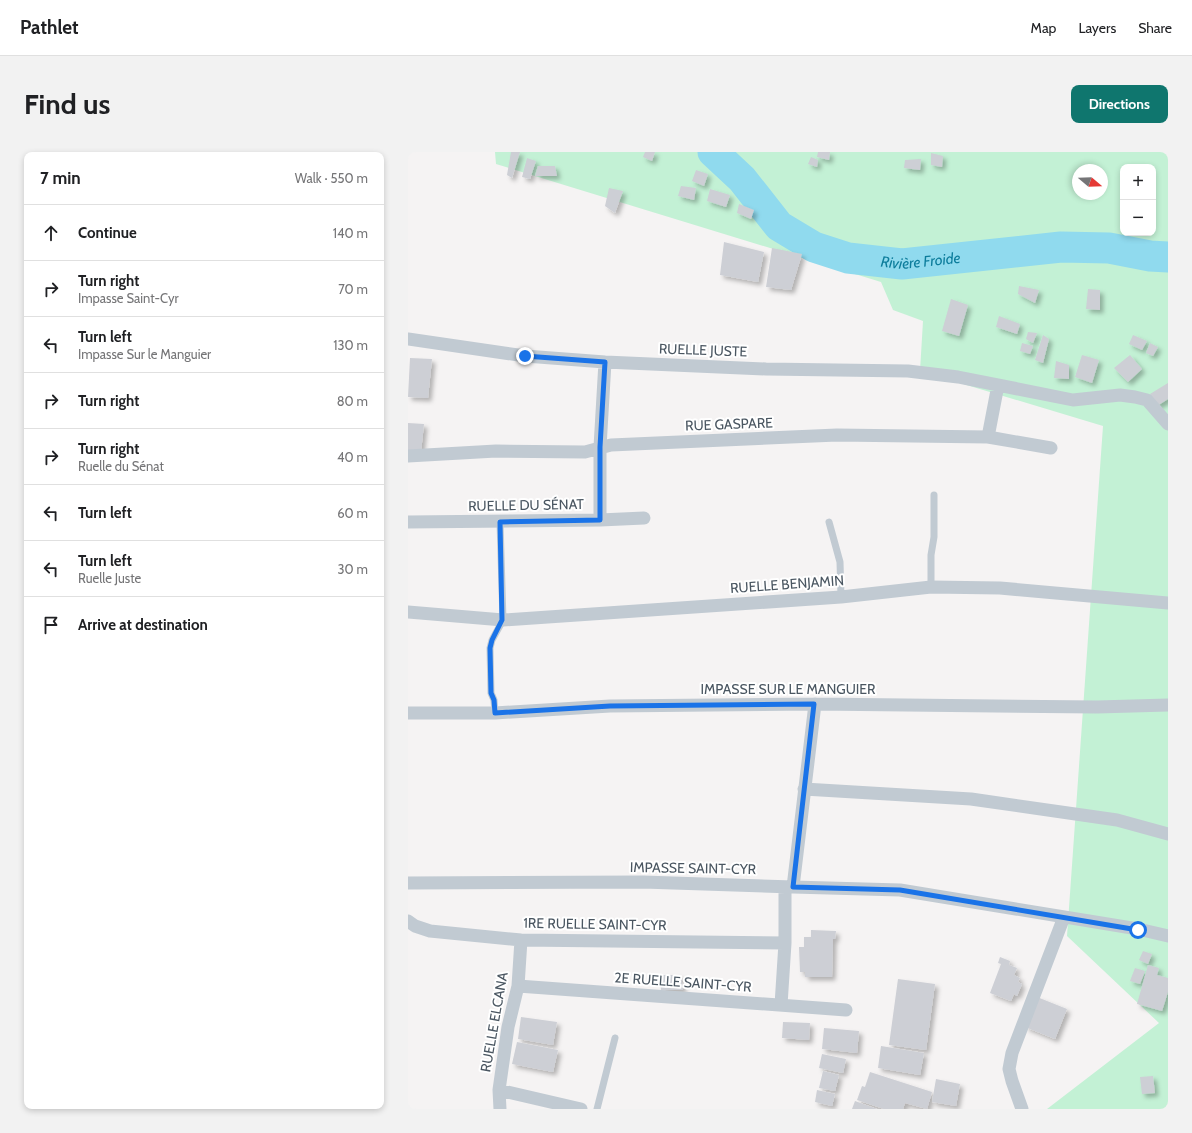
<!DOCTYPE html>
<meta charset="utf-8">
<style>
:root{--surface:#fff;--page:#f2f2f2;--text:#202124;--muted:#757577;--line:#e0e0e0;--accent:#0f766e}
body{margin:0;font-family:Cabin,sans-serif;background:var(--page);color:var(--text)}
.controls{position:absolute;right:12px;top:12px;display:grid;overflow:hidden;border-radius:8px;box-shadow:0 2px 6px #0003}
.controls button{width:36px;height:36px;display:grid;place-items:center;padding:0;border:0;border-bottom:1px solid var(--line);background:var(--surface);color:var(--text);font:20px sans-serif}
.compass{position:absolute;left:664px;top:12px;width:36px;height:36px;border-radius:50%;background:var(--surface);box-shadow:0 2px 6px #0003;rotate:109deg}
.stop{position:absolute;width:12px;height:12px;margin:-9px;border:3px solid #1a73e8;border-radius:50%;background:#fff}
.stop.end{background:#1a73e8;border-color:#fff;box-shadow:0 1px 4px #0008}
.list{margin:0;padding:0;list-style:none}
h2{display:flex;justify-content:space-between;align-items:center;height:52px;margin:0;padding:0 16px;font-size:17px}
h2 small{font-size:13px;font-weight:400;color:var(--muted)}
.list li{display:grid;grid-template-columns:26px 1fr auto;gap:12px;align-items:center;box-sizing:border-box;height:56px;padding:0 16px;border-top:1px solid var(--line)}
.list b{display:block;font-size:15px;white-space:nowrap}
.list p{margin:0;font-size:13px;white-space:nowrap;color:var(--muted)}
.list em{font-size:13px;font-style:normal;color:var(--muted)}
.icon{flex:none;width:22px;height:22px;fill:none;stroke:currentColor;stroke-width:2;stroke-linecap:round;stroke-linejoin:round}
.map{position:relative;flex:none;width:760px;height:957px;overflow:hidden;border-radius:8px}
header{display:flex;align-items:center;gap:24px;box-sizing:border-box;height:56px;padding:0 20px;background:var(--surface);border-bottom:1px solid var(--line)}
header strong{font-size:19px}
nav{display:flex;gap:22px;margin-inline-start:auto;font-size:14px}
.intro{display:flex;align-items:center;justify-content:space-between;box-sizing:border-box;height:96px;padding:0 24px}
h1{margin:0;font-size:28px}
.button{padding:10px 18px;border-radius:8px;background:var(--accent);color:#fff;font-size:14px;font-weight:700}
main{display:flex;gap:24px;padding:0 24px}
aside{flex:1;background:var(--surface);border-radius:8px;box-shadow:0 2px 6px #0003}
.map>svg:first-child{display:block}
</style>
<header>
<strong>Pathlet</strong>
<nav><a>Map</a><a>Layers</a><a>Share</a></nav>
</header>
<div class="intro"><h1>Find us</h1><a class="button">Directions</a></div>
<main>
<aside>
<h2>7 min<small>Walk · 550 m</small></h2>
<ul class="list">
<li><svg class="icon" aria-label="ahead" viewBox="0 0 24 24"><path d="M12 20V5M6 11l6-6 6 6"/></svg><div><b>Continue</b></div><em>140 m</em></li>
<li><svg class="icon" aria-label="right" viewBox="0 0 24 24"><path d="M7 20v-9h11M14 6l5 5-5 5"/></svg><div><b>Turn right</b><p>Impasse Saint-Cyr</p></div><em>70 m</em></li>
<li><svg class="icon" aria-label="left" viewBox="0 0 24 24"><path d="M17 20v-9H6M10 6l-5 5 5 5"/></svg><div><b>Turn left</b><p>Impasse Sur le Manguier</p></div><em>130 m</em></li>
<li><svg class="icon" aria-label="right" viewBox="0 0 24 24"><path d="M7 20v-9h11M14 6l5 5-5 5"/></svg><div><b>Turn right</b></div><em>80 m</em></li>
<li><svg class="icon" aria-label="right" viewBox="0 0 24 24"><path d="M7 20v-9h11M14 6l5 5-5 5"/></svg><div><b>Turn right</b><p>Ruelle du Sénat</p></div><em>40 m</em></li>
<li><svg class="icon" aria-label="left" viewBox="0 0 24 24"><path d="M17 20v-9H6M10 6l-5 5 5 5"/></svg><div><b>Turn left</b></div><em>60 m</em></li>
<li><svg class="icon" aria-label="left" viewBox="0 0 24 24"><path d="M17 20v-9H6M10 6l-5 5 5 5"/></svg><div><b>Turn left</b><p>Ruelle Juste</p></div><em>30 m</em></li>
<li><svg class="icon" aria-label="arrive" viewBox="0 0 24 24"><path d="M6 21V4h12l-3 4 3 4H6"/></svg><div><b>Arrive at destination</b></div></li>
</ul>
</aside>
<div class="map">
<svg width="760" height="957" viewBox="0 0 760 957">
<defs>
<filter id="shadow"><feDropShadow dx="3.5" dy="3.5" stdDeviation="2" flood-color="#0004"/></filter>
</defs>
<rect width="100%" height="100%" fill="#f5f3f3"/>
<path fill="#c3f1d5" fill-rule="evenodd" d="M87 0H760V957H639L751 871 659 784 695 274 512 219 515 169 485 158 473 130 88 12ZM715 15H745V81H715ZM670 18H694V42H670Z"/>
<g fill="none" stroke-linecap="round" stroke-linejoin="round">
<path stroke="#90daee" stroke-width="31" id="s1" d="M305 0 334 27 371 74 406 95 440 106 494 112 653 95 701 96 742 104 760 105"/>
</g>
<path fill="#cdcfd5" filter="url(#shadow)" d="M103 0H112L104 26 99 23Z
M237 0H247L244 9 235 5Z
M410 0H422L421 8 409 5Z
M523 1 535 4 534 15 523 13Z
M403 5 410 8 409 15 400 12Z
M119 6 128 9 122 27 114 25Z
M513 7 512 18 496 16 497 8Z
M130 14H147L149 24H127Z
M288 18 300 22 296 34 284 29Z
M273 34 288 36 286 48 270 44Z
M201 36 215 39 207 61 197 54Z
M302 37 322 43 318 55 299 49Z
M331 52 346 58 343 67 329 61Z
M316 90 356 100 350 130 312 123Z
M364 96 394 102 383 138 358 135Z
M611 134 631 138 627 151 610 142Z
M680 137 692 138V158L678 157Z
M543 147 560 153 551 184 534 179Z
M591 164 612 172 609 182 588 175Z
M620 180 629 181 625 191 618 187Z
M635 183 641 187 635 211 627 208Z
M725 183 739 189 734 198 721 192Z
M614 191 625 194 622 202 612 199Z
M742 191 750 195 745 204 738 201Z
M674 203 691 208 684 231 667 225Z
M722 203 734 217 720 230 706 216Z
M2 206 24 207 20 246 0 245Z
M648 209 661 213V227L646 226Z
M760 231V247L749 254 742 242Z
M0 271 16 272 13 300 0 299Z
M403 778 428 779 427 787H425L424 825H397V820H392L391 795H396V785H403Z
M735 799 744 802 740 812 731 808Z
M592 805 602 809 601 813 609 816 606 823 612 826 610 830 614 832 609 844 606 842 603 849 582 841 593 812 590 811Z
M740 813 751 816 749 823 760 826V840L754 859 729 852Z
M727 816 737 819 732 832 722 829Z
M252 823H273L275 838H253Z
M490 827 527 832 518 898 481 893Z
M629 845 659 857 647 887 617 875Z
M113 865 149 870 145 893 110 887Z
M375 870 402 871 401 888 374 886Z
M416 876 451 879 449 901 414 897Z
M109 890 150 898 145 920 104 912Z
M473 894 516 901 512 923 470 916Z
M414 902 438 907 435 921 411 916Z
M415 919 431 923 427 939 411 936Z
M462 920 524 940 519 957 497 951 495 957H476L449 948 454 934 457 935Z
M745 924 747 941 734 942 732 925Z
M528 927 552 932 548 954 524 950Z
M409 938 427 942 424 954 407 950Z
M447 949 469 957H444Z"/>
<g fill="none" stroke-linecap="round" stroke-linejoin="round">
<path stroke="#c1cad2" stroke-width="7" d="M421 370 432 410 433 445
M523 435V403L526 385V343
M87 561 86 548 83 541 82 496 84 488 95 468 92 370
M189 957 207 886"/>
<path stroke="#c1cad2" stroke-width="13" d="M0 187 117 204 197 210 358 217 500 219 550 225 665 248 712 243 727 245 739 248 760 272
M580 285 590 233
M0 304 88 299 177 300 203 293 429 283 580 285 643 296
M192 368V295L197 210
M0 370 192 368 236 366
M0 460 95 468 433 445 523 435 592 436 760 451
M0 561H87L202 554 407 552 689 555 760 553
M396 637 563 647 709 668 760 682
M0 731 235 730 385 735 407 552
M385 735 492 738 730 777 760 784
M0 769 7 774 22 779 113 788 377 791
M110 834 438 858
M373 853 377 791V735
M91 938 173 957
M92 957 91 938 100 875 110 834 113 788
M614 957 604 929 601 917 604 901 656 765"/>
</g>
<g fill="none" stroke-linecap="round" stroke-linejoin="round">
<path stroke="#1a73e8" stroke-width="5" d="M117 204 197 210 192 295V368L92 370 94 468 84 488 82 496 83 541 86 548 87 561 202 554 406 552 385 735 492 738 730 778"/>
</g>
<g text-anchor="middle" stroke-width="4" stroke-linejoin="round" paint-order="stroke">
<g font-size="14" fill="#4a5661" stroke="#fff">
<text transform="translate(295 198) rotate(2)" y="5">RUELLE JUSTE</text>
<text transform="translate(321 272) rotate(-2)" y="5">RUE GASPARE</text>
<text transform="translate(118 353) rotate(-1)" y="5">RUELLE DU SÉNAT</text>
<text transform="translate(379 432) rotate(-4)" y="5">RUELLE BENJAMIN</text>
<text x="380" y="542">IMPASSE SUR LE MANGUIER</text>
<text transform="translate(285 716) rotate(1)" y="5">IMPASSE SAINT-CYR</text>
<text transform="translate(187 772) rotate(1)" y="5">1RE RUELLE SAINT-CYR</text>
<text transform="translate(275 830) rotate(4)" y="5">2E RUELLE SAINT-CYR</text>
<text transform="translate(86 870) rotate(-80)" y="5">RUELLE ELCANA</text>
</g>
<g font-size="15" font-style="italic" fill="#0c7c9b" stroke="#fff">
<text dy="5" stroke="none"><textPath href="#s1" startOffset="249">Rivière Froide</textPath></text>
</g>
</g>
</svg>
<div class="controls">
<button>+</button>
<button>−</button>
</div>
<svg class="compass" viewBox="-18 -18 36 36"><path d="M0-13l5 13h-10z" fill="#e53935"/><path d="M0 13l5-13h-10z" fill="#757577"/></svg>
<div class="stop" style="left:730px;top:778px"></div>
<div class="stop end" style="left:117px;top:204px"></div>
</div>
</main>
